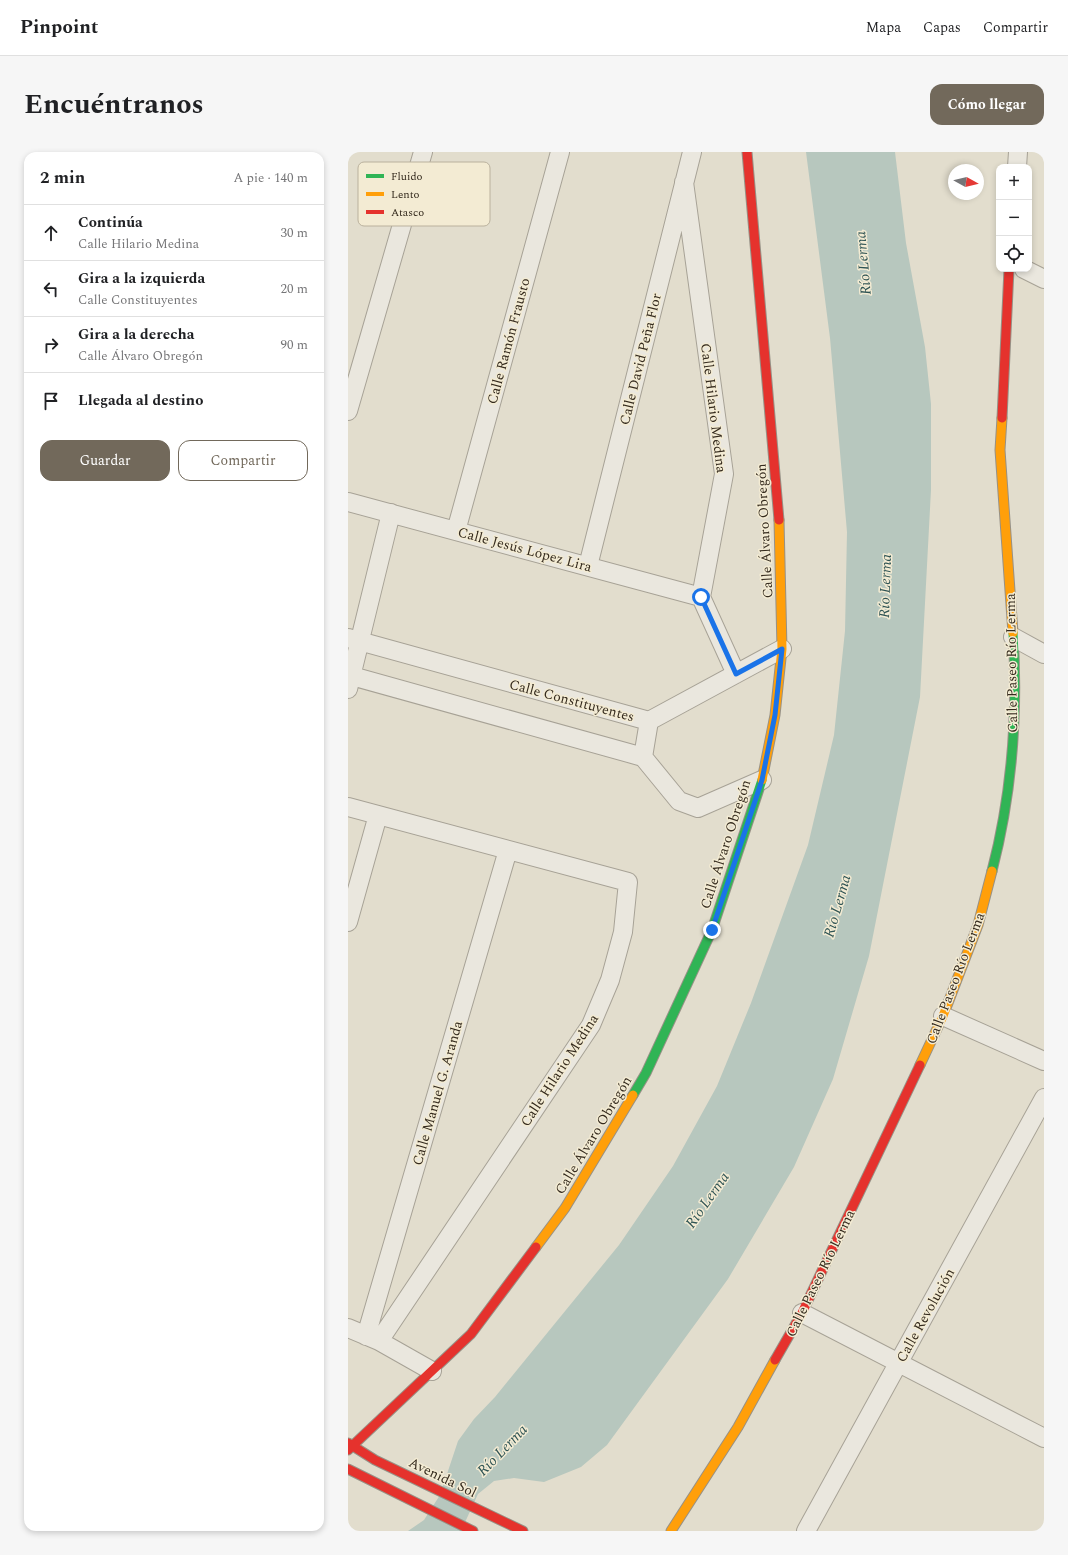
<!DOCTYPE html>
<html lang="es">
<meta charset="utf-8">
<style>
:root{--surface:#fff;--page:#f6f6f6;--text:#202124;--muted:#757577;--line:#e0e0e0;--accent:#72695b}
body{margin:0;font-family:Spectral,serif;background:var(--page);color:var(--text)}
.controls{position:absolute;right:12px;top:12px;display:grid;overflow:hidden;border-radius:8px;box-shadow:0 2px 6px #0003}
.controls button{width:36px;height:36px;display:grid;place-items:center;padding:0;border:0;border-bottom:1px solid var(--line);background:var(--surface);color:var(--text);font:20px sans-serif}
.compass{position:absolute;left:600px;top:12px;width:36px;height:36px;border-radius:50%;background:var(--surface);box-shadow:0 2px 6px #0003;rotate:98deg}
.stop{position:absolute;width:12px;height:12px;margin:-9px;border:3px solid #1a73e8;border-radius:50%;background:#fff}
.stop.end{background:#1a73e8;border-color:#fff;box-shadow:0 1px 4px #0008}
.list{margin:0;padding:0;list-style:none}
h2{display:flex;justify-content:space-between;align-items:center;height:52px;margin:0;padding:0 16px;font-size:17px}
h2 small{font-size:13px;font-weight:400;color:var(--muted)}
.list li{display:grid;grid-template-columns:26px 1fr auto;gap:12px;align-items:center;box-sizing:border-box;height:56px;padding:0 16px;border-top:1px solid var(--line)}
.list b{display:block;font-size:15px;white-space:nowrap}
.list p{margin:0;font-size:13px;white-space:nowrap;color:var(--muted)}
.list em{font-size:13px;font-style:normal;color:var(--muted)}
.actions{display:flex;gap:8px;padding:12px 16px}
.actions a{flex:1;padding:9px 0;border:1px solid var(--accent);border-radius:12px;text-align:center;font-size:14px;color:var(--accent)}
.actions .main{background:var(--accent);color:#fff}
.icon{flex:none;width:22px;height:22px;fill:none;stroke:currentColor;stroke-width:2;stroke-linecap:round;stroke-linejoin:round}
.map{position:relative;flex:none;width:696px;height:1379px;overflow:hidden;border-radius:12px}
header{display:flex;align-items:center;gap:24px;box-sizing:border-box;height:56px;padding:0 20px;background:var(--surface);border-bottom:1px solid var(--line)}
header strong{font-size:19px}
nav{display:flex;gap:22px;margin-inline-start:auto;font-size:14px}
.intro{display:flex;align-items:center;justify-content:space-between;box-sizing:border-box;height:96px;padding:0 24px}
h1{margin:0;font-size:28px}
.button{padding:10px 18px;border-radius:12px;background:var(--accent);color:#fff;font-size:14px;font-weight:700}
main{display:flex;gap:24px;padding:0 24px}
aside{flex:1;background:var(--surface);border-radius:12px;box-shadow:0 2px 6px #0003}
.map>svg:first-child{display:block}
</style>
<header>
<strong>Pinpoint</strong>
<nav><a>Mapa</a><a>Capas</a><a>Compartir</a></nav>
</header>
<div class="intro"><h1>Encuéntranos</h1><a class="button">Cómo llegar</a></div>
<main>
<aside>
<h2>2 min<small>A pie · 140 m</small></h2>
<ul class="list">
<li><svg class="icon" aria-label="ahead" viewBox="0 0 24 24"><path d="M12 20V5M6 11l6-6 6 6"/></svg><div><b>Continúa</b><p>Calle Hilario Medina</p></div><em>30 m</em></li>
<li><svg class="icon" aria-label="left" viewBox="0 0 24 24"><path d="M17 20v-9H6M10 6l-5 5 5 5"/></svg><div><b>Gira a la izquierda</b><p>Calle Constituyentes</p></div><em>20 m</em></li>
<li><svg class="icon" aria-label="right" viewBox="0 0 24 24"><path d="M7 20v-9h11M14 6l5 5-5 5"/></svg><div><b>Gira a la derecha</b><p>Calle Álvaro Obregón</p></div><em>90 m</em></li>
<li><svg class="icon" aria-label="arrive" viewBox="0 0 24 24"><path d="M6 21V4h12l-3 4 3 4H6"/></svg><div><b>Llegada al destino</b></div></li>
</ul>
<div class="actions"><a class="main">Guardar</a><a>Compartir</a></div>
</aside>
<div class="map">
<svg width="696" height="1379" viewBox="0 0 696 1379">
<rect width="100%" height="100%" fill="#e2ddcd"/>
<path fill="#b7c7be" d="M458 0H547L558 91 577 195 583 252V338L572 545 521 804 485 927 446 1015 380 1127 259 1293 233 1315 196 1330 166 1326 146 1329 130 1342 113 1379H60L76 1368 92 1343 110 1289 126 1267 147 1245 271 1093 325 1014 369 934 403 851 460 693 486 583 497 479 499 380 482 186Z"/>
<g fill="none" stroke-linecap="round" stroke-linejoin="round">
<defs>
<path id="street" d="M669 15 670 0
M336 30 376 322 353 445 388 522
M676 117 696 127
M0 259 75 0
M0 350 353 445
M108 379 212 0
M240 414 344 0
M665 485 696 502
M0 486 301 569 434 497
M0 523 295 605 331 649 350 656 414 628
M0 537 43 361
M295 605 301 569
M0 655 280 730 275 780 262 828 243 873 31 1189
M0 770 30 663
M595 864 696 909
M454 1161 696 1286
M0 1176 31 1189 84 1219
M18 1184 160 698
M458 1379 696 946"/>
<path id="fast" d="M644 719C664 642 670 560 665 481
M285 943 298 921 364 778 414 628"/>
<path id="slow" d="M654 266 652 298 665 481
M414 628 427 563 434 497 431 368
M572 913 595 864 630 773 644 719
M188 1095 217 1056 285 943
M323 1379 390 1275 427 1208"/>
<path id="jam" d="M399 0 431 368
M654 266 661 117
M427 1208 454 1161 572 913
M0 1291 27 1308 175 1379
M0 1298 123 1182 188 1095
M0 1317 125 1379"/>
</defs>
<use href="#street" stroke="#a7a296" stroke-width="20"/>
<use href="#fast" stroke="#979186" stroke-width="11"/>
<use href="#slow" stroke="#979186" stroke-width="11"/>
<use href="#jam" stroke="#979186" stroke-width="11"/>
<use href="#street" stroke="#eae7de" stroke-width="18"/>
<use href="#fast" stroke="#30b455" stroke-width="9"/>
<use href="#slow" stroke="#ff9f0a" stroke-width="9"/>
<use href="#jam" stroke="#e5322d" stroke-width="9"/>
</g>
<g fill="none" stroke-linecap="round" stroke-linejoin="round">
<path stroke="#1a73e8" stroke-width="5" d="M353 445 388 522 434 497 427 563 414 628 364 778"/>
</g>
<g text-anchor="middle" stroke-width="3" stroke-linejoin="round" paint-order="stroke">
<g font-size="14" fill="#352b1e" stroke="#f3ebd3">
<text transform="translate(160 189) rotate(-75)" y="5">Calle Ramón Frausto</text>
<text transform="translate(292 207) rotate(-76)" y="5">Calle David Peña Flor</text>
<text transform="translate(366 256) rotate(83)" y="5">Calle Hilario Medina</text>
<text transform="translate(416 379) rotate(-93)" y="5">Calle Álvaro Obregón</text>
<text transform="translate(177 397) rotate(15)" y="5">Calle Jesús López Lira</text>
<text transform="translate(663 511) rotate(-91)" y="5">Calle Paseo Río Lerma</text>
<text transform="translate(224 548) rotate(15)" y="5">Calle Constituyentes</text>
<text transform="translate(377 692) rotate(-72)" y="5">Calle Álvaro Obregón</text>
<text transform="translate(607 826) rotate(-69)" y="5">Calle Paseo Río Lerma</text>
<text transform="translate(211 918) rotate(-57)" y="5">Calle Hilario Medina</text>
<text transform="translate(89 941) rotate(-74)" y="5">Calle Manuel G. Aranda</text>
<text transform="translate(245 983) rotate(-59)" y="5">Calle Álvaro Obregón</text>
<text transform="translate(472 1121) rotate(-64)" y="5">Calle Paseo Río Lerma</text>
<text transform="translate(577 1163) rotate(-61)" y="5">Calle Revolución</text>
<text transform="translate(95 1325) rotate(26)" y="5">Avenida Sol</text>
</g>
<g font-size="15" font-style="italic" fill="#2f5454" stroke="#f3ebd3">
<text transform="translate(515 111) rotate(-95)" y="5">Río Lerma</text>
<text transform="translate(537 434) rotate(-88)" y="5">Río Lerma</text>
<text transform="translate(489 754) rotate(-74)" y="5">Río Lerma</text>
<text transform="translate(359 1048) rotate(-55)" y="5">Río Lerma</text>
<text transform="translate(154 1298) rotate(-46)" y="5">Río Lerma</text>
</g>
</g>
<rect x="10" y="10" width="132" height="64" rx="6" fill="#f3ebd3" stroke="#bab19d" stroke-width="1"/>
<rect x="18" y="22" width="18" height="4" fill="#30b455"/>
<rect x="18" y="40" width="18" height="4" fill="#ff9f0a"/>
<rect x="18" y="58" width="18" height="4" fill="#e5322d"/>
<g font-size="11" fill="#352b1e">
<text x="43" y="28">Fluido</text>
<text x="43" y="46">Lento</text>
<text x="43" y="64">Atasco</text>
</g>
</svg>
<div class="controls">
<button>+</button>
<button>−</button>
<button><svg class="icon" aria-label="locate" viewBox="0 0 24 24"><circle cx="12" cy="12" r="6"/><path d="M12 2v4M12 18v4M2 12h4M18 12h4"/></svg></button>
</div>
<svg class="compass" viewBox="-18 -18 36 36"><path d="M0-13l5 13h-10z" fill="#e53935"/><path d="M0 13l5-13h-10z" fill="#757577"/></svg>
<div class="stop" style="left:353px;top:445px"></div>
<div class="stop end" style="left:364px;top:778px"></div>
</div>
</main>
